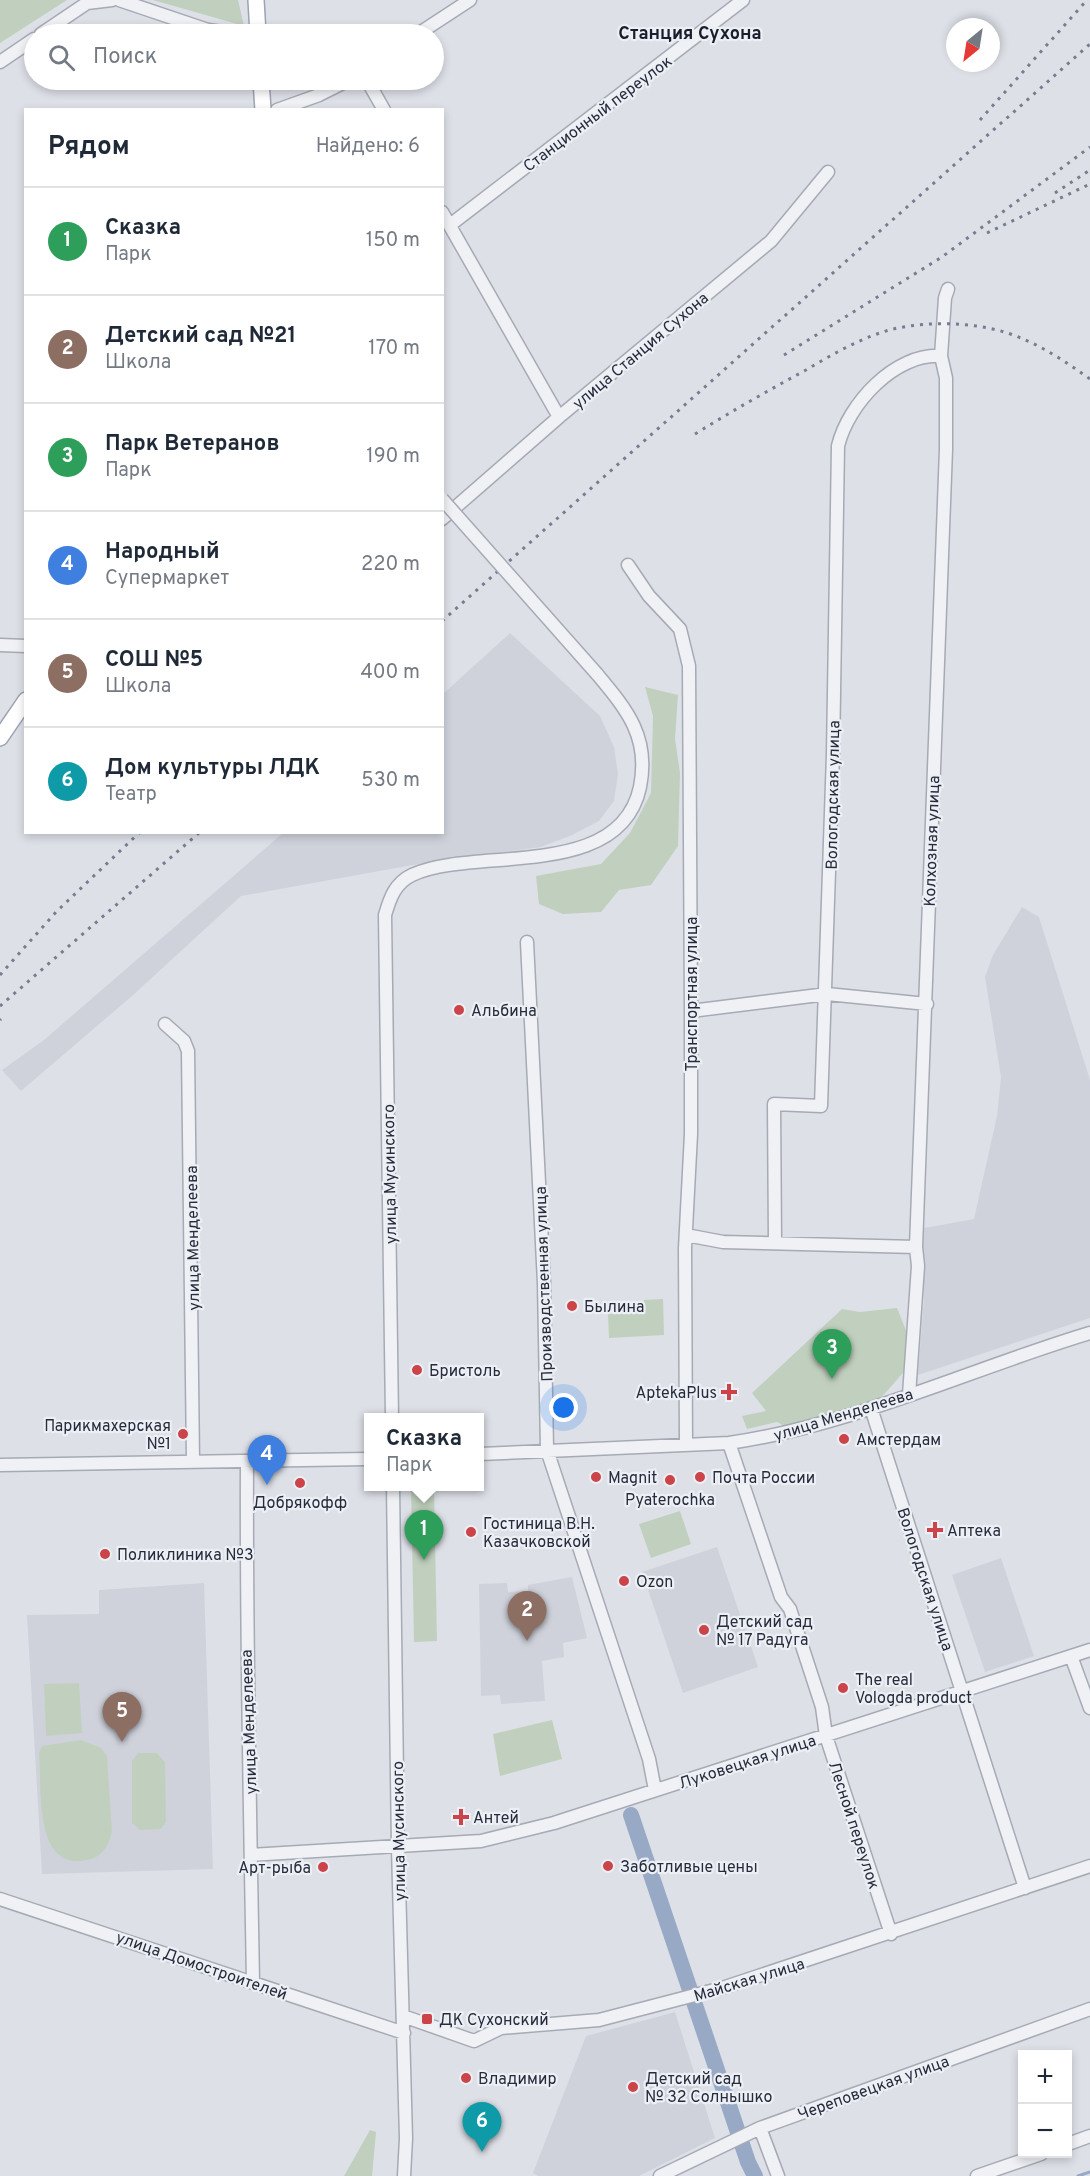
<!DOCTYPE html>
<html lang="ru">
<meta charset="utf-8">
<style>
:root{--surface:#fff;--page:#f2f2f3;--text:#1f2937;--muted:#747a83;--line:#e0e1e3;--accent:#db2777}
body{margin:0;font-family:Overpass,sans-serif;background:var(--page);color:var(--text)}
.controls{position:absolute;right:18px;bottom:18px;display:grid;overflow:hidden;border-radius:0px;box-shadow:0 3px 9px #0003}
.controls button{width:54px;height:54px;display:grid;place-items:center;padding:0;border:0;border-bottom:2px solid var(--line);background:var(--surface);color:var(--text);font:30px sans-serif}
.compass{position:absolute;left:946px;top:18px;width:54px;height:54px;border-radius:50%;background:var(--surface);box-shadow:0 3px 9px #0003;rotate:210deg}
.you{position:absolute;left:564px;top:1408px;width:21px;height:21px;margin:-15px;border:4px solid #fff;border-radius:50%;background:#1a73e8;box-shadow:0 0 0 9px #1a73e833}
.badge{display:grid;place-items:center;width:39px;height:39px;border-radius:50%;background:var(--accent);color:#fff;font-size:20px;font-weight:700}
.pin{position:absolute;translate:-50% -50px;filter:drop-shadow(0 2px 3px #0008)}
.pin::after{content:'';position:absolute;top:32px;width:21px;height:18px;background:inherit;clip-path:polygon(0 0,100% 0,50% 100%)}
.popup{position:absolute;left:364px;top:1413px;width:120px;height:78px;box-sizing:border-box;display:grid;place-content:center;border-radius:0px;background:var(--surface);filter:drop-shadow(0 2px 4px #0005);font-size:20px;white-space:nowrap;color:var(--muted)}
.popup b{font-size:22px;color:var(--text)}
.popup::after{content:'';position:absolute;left:50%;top:100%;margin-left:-12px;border:12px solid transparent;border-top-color:var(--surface)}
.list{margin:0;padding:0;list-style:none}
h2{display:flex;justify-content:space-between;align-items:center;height:78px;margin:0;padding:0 24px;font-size:26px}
h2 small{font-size:20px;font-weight:400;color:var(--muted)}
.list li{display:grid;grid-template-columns:39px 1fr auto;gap:18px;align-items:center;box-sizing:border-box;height:108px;padding:0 24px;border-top:2px solid var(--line)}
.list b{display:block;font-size:22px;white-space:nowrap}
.list p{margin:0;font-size:20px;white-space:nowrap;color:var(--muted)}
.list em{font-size:20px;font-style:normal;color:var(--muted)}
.icon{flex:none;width:33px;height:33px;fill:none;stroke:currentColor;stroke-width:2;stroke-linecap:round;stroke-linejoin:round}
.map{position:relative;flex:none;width:1090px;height:2176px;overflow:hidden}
.search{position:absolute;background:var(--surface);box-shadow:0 3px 9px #0003;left:24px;top:24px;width:420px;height:66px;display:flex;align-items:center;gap:15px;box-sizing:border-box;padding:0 21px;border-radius:33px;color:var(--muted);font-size:22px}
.panel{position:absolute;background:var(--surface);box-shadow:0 3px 9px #0003;left:24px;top:108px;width:420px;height:726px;border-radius:0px}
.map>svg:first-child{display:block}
</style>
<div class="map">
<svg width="1090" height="2176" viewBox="0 0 1090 2176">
<rect width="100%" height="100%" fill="#dde0e7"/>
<path fill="#cfd2db" d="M510 633 600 716 614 747 618 774 614 801 599 821 572 835 541 847 418 864 241 896 132 996 21 1091 2 1070 44 1040 283 833 442 832 443 694Z
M1022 907 1039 917 1090 1080V1318L918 1375 924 1299 919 1229 974 1219 997 1116 1001 1077 985 977 993 955Z
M717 1547 758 1667 683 1693 642 1572Z
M1001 1558 1034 1656 985 1672 952 1575Z
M572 1577 587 1638 563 1643 564 1657 542 1661 545 1701 501 1704 500 1695 481 1696 479 1584 507 1583 508 1592 528 1591V1585Z
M204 1583 213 1869 42 1874 27 1615 99 1614V1590Z
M675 2012 715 2138 639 2176H538L533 2173 586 2036Z"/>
<path fill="#c1d0be" d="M0 0H67L0 43Z
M153 0H238L244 26Z
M645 687 678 695 675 739 680 773 678 846 651 885 619 890 601 912 563 914 539 904 536 876 601 864 630 833 651 793 653 716Z
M663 1299 664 1335 609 1338 608 1314 644 1313V1300Z
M897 1308 911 1343 910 1365 880 1399 790 1429 777 1422 747 1429 742 1416 766 1411 752 1393 842 1309 860 1312Z
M411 1487H434L437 1641 414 1642Z
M680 1511 691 1544 651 1558 639 1524Z
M79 1683 82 1733 46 1736 44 1684Z
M552 1720 562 1759 500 1776 493 1734Z
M81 1740 101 1748 107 1756 112 1831C110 1843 104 1855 91 1859 33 1876 42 1789 39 1753L42 1746Z
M138 1753H157L165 1762 166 1822 161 1829 140 1830 132 1823V1761Z
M370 2130 376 2132 372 2176H344Z"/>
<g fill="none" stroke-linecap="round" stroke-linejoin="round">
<path stroke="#98a9c6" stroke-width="3" d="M1078 2176 1090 2172"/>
<path stroke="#98a9c6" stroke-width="16" d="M631 1815 748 2162 755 2176"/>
<defs>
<path id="minor" d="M119 0 208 30 237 34
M41 34 87 3 112 0
M418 34 470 0
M0 62 34 39
M367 80 384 110
M277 110 319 95 349 80
M442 212 559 417
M450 225 743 0
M442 519 559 417 771 241 828 172
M628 565 649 596 680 629 689 666 691 1011V1134L685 1248 686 1445
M0 645 26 646
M527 942 544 1283 547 1450 649 1759 655 1790
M691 1011 827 994 927 1004
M165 1024 184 1041 188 1051 193 1461
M686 1235 723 1242 916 1247
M775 1242 774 1104 821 1106 833 754 838 446C848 404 895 353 941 356
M909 1395 918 1266 916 1247 946 449V378L941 356 945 298 948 289
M871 1408 1025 1888
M392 1418 385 915C390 898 395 883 412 875 474 846 620 882 640 787 650 737 627 710 597 674
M729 1443 781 1597 790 1609 822 1707 826 1736 891 1934
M480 1454 729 1443C854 1425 970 1369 1090 1333
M247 1461C246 1635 250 1808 253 1982
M0 1465 368 1459
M393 1486 398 1848 406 2138 404 2176
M1071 1656 1090 1708
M251 1855 481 1841 554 1823 1090 1650
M0 1899 404 2033
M403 2016 474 2041 501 2028 599 2020 722 1988 1090 1866
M760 2128 778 2176
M1068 2144 1090 2136
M660 2176 760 2128 1090 2009
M977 2176 1041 2154"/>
<path id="major" d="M256 0 258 34
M261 80 263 110
M0 738 26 700"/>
</defs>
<use href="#minor" stroke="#a6aab4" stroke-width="15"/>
<use href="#major" stroke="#9da3b2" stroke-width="18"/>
<use href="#minor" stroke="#eff1f5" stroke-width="12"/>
<use href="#major" stroke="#fff" stroke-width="15"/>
<path stroke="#777d90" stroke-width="3" stroke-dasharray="3 6" stroke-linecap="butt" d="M980 120 1087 0
M1055 193 1090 170
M987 233 1090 184
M784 355 942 257 1090 147
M695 434C732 411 769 390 806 370 833 354 862 337 893 329 933 320 986 322 1023 339 1047 349 1069 364 1090 379
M442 621 1090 44
M0 975 56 912 140 832
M0 1006 200 832
M0 1020 1 1019"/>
<defs>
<path id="minor-bridge" d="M442 499 597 674"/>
</defs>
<use href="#minor-bridge" stroke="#a6aab4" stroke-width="15" stroke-linecap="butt"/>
<use href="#minor-bridge" stroke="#eff1f5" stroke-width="12"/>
</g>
<g fill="#ca4449" stroke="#eceff4" stroke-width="2">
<circle cx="459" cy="1010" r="6"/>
<circle cx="572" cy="1306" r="6"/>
<circle cx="417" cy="1370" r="6"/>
<path d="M726 1383h6v6h6v6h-6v6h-6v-6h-6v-6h6z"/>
<circle cx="183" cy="1434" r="6"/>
<circle cx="844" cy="1439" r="6"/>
<circle cx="596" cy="1477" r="6"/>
<circle cx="700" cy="1477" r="6"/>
<circle cx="670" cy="1480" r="6"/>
<circle cx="300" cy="1483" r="6"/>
<path d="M932 1521h6v6h6v6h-6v6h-6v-6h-6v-6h6z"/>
<circle cx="471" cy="1532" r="6"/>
<circle cx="105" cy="1554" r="6"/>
<circle cx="624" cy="1581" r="6"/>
<circle cx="704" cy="1630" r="6"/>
<circle cx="843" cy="1688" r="6"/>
<path d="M458 1808h6v6h6v6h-6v6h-6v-6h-6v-6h6z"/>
<circle cx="608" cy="1866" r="6"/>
<circle cx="323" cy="1867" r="6"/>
<rect x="421" y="2013" width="12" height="12" rx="3"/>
<circle cx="466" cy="2078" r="6"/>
<circle cx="633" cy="2087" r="6"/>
</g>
<g text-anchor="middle" stroke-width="4.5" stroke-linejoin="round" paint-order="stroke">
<g font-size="16" fill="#272c3d" stroke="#eceff4">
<text transform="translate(597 113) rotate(-37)" y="6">Станционный переулок</text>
<text transform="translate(640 350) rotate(-40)" y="6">улица Станция Сухона</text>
<text transform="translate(832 795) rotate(-89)" y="6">Вологодская улица</text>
<text transform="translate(931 841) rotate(-88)" y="6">Колхозная улица</text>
<text transform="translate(691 994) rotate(-90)" y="6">Транспортная улица</text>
<text transform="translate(389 1174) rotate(-91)" y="6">улица Мусинского</text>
<text transform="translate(192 1238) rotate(-91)" y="6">улица Менделеева</text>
<text transform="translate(543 1284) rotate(-92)" y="6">Производственная улица</text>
<text transform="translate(843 1414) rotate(-17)" y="6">улица Менделеева</text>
<text transform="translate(926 1579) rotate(72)" y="6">Вологодская улица</text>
<text transform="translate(248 1722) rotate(-92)" y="6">улица Менделеева</text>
<text transform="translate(747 1761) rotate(-18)" y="6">Луковецкая улица</text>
<text transform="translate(855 1825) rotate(72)" y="6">Лесной переулок</text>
<text transform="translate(398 1831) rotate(-91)" y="6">улица Мусинского</text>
<text transform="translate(202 1965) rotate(19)" y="6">улица Домостроителей</text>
<text transform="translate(749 1979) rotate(-17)" y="6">Майская улица</text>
<text transform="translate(873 2087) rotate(-20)" y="6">Череповецкая улица</text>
</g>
<g font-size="16" fill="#272c3d" stroke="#eceff4" text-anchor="start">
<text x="471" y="1016">Альбина</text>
<text x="584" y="1312">Былина</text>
<text x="429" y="1376">Бристоль</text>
<text x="717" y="1398" text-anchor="end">AptekaPlus</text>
<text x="171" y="1431" text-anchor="end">Парикмахерская<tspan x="171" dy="18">№1</tspan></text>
<text x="856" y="1445">Амстердам</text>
<text x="608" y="1483">Magnit</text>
<text x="712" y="1483">Почта России</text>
<text x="670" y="1505" text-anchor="middle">Pyaterochka</text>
<text x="300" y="1508" text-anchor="middle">Добрякофф</text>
<text x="483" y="1529">Гостиница В.Н.<tspan x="483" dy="18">Казачковской</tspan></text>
<text x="947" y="1536">Аптека</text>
<text x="117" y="1560">Поликлиника №3</text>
<text x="636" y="1587">Ozon</text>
<text x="716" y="1627">Детский сад<tspan x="716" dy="18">№ 17 Радуга</tspan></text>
<text x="855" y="1685">The real<tspan x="855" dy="18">Vologda product</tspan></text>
<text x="473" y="1823">Антей</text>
<text x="620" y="1872">Заботливые цены</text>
<text x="311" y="1873" text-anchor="end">Арт-рыба</text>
<text x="439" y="2025">ДК Сухонский</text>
<text x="478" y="2084">Владимир</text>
<text x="645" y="2084">Детский сад<tspan x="645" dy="18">№ 32 Солнышко</tspan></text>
</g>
<g font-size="18" font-weight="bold" fill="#191e2d" stroke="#eceff4">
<text x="690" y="39">Станция Сухона</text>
</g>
</g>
</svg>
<div class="controls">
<button>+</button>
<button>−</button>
</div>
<svg class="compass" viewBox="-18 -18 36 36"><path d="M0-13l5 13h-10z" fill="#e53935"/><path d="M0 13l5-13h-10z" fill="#747a83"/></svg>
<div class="you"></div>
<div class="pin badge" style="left:424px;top:1560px;background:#2e9e5b">1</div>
<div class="popup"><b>Сказка</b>Парк</div>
<div class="pin badge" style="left:527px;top:1641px;background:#8d6e63">2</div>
<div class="pin badge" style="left:832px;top:1379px;background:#2e9e5b">3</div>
<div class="pin badge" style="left:267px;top:1485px;background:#3f7fe0">4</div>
<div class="pin badge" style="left:122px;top:1742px;background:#8d6e63">5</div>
<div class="pin badge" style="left:482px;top:2152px;background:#0f9aa8">6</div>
<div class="search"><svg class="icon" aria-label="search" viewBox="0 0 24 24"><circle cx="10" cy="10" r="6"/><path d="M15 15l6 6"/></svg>Поиск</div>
<section class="panel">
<h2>Рядом<small>Найдено: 6</small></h2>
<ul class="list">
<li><span class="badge" style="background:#2e9e5b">1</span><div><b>Сказка</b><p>Парк</p></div><em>150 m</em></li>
<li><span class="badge" style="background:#8d6e63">2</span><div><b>Детский сад №21</b><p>Школа</p></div><em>170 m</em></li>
<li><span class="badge" style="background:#2e9e5b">3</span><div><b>Парк Ветеранов</b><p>Парк</p></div><em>190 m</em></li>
<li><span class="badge" style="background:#3f7fe0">4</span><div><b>Народный</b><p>Супермаркет</p></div><em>220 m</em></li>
<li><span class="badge" style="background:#8d6e63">5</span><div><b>СОШ №5</b><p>Школа</p></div><em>400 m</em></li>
<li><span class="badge" style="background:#0f9aa8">6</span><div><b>Дом культуры ЛДК</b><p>Театр</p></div><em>530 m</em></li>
</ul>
</section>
</div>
